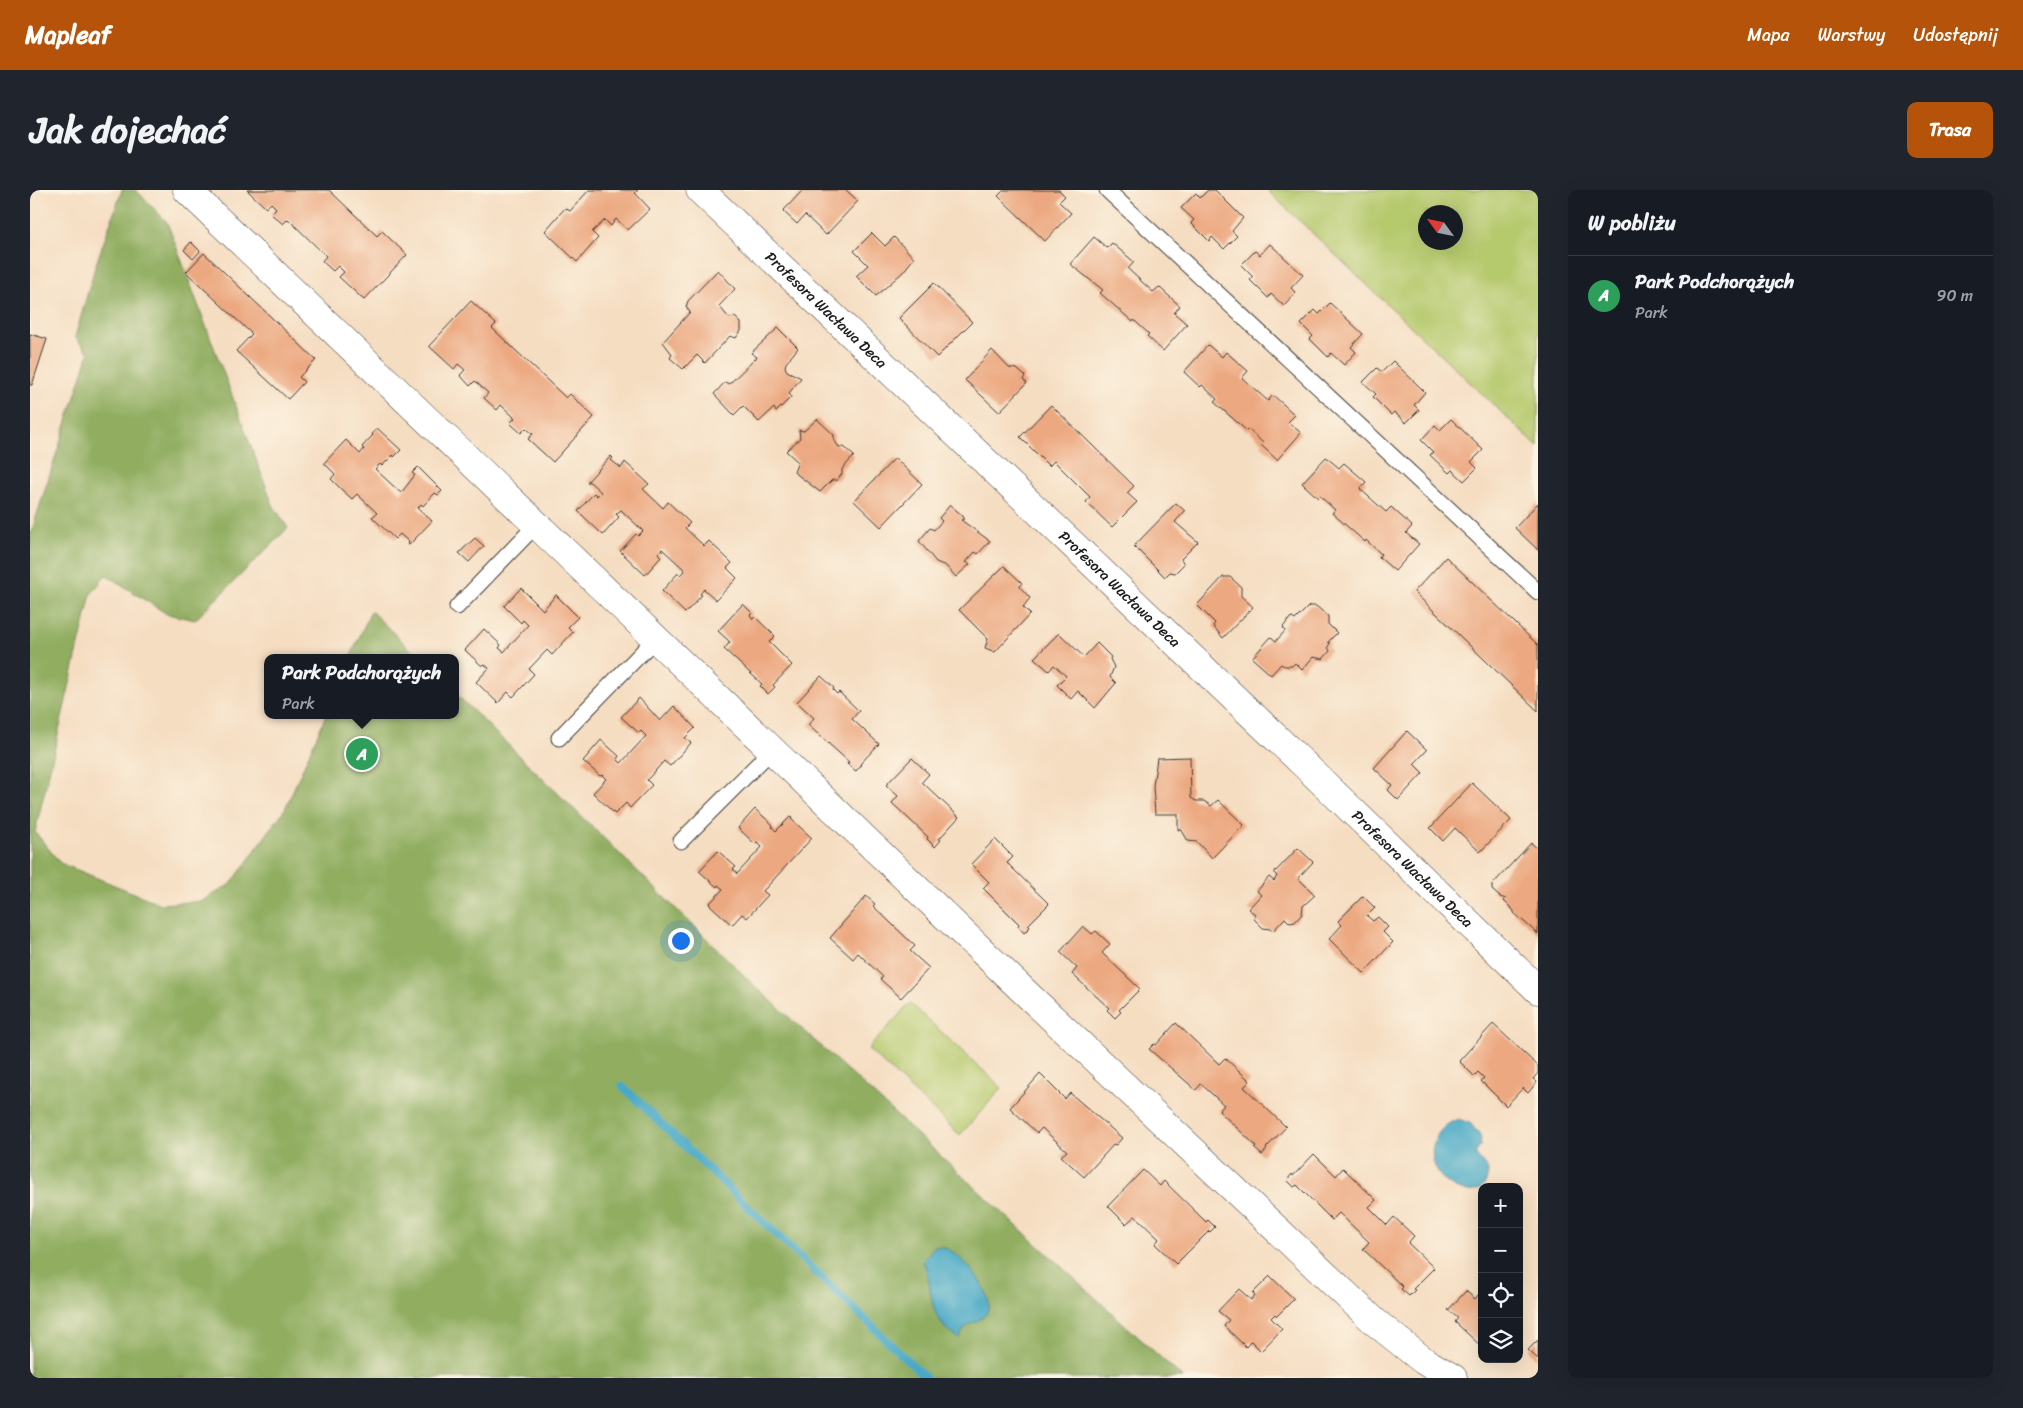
<!DOCTYPE html>
<html lang="pl">
<meta charset="utf-8">
<style>
:root{--surface:#171b24;--page:#20242c;--text:#f1f3f6;--muted:#9ea1a6;--line:#363941;--accent:#b45309}
body{margin:0;font-family:Sriracha,sans-serif;background:var(--page);color:var(--text)}
.controls{position:absolute;right:15px;bottom:15px;display:grid;overflow:hidden;border-radius:10px;box-shadow:0 5px 20px #0002}
.controls button{width:45px;height:45px;display:grid;place-items:center;padding:0;border:0;border-bottom:1px solid var(--line);background:var(--surface);color:var(--text);font:25px sans-serif}
.compass{position:absolute;left:1388px;top:15px;width:45px;height:45px;border-radius:50%;background:var(--surface);box-shadow:0 5px 20px #0002;rotate:303deg}
.you{position:absolute;left:650px;top:750px;width:18px;height:18px;margin:-12px;border:4px solid #fff;border-radius:50%;background:#1a73e8;box-shadow:0 0 0 8px #1a73e833}
.badge{display:grid;place-items:center;width:32px;height:32px;border-radius:50%;background:var(--accent);color:#fff;font-size:16px;font-weight:700}
.pin{position:absolute;translate:-50% -50%;border:2px solid #fff;box-shadow:0 1px 5px #0006}
.popup{position:absolute;left:234px;top:464px;width:195px;height:65px;box-sizing:border-box;display:grid;place-content:center;border-radius:10px;background:var(--surface);filter:drop-shadow(0 1px 4px #0005);font-size:16px;white-space:nowrap;color:var(--muted)}
.popup b{font-size:19px;color:var(--text)}
.popup::after{content:'';position:absolute;left:50%;top:100%;margin-left:-10px;border:10px solid transparent;border-top-color:var(--surface)}
.list{margin:0;padding:0;list-style:none}
h2{display:flex;justify-content:space-between;align-items:center;height:65px;margin:0;padding:0 20px;font-size:21px}
h2 small{font-size:16px;font-weight:400;color:var(--muted)}
.list li{display:grid;grid-template-columns:32px 1fr auto;gap:15px;align-items:center;box-sizing:border-box;height:80px;padding:0 20px;border-top:1px solid var(--line)}
.list b{display:block;font-size:19px;white-space:nowrap}
.list p{margin:0;font-size:16px;white-space:nowrap;color:var(--muted)}
.list em{font-size:16px;font-style:normal;color:var(--muted)}
.icon{flex:none;width:28px;height:28px;fill:none;stroke:currentColor;stroke-width:2;stroke-linecap:round;stroke-linejoin:round}
.map{position:relative;flex:none;width:1508px;height:1188px;overflow:hidden;border-radius:10px}
header{display:flex;align-items:center;gap:30px;box-sizing:border-box;height:70px;padding:0 25px;background:var(--accent);color:#fff}
header strong{font-size:24px}
nav{display:flex;gap:28px;margin-inline-start:auto;font-size:18px}
.intro{display:flex;align-items:center;justify-content:space-between;box-sizing:border-box;height:120px;padding:0 30px}
h1{margin:0;font-size:35px}
.button{padding:12px 22px;border-radius:10px;background:var(--accent);color:#fff;font-size:18px;font-weight:700}
main{display:flex;gap:30px;padding:0 30px}
aside{flex:1;background:var(--surface);border-radius:10px;box-shadow:0 5px 20px #0002}
.map>svg:first-child{display:block}
</style>
<header>
<strong>Mapleaf</strong>
<nav><a>Mapa</a><a>Warstwy</a><a>Udostępnij</a></nav>
</header>
<div class="intro"><h1>Jak dojechać</h1><a class="button">Trasa</a></div>
<main>
<div class="map">
<svg width="1508" height="1188" viewBox="0 0 1508 1188">
<rect width="100%" height="100%" fill="#fcf5e5"/>
<filter id="ink" filterUnits="userSpaceOnUse"><feTurbulence type="fractalNoise" baseFrequency=".02" numOctaves="2"/><feDisplacementMap in="SourceGraphic" scale="10" xChannelSelector="R" yChannelSelector="G"/><feConvolveMatrix kernelMatrix="1 2 1 2 8 2 1 2 1" color-interpolation-filters="sRGB"/></filter>
<filter id="wash" filterUnits="userSpaceOnUse"><feTurbulence type="fractalNoise" baseFrequency=".0096" numOctaves="4" result="noise"/><feDisplacementMap in="SourceGraphic" scale="20" xChannelSelector="R" yChannelSelector="G"/><feGaussianBlur stdDeviation="1.12" result="paint"/><feColorMatrix in="noise" values="0 0 0 0 0 0 0 0 0 0 0 0 0 0 0 0 0 1.4 0 .05"/><feComposite in="paint" operator="in"/></filter>
<g filter="url(#wash)">
<rect width="100%" height="100%" fill="#f5ddc1"/>
<path fill="#b5c96d" stroke="#687244" fill-rule="evenodd" d="M1237 0H1398L1417 3 1420 0H1508V257ZM1396 22H1426V52H1396Z
M880 813 972 898 930 945 838 859Z"/>
<path fill="#90ad60" stroke="#56643e" d="M92 0H106L137 32 243 315 258 338 165 430 137 424 76 385 61 404 5 642 30 673 131 714 172 711 201 694 255 619 296 525H426V504L725 796 1153 1188H0V346L59 163 45 147 66 74Z
M341 421 389 468H320Z"/>
<path fill="#46a9c6" stroke="#316271" d="M1428 929 1440 933 1451 947 1450 956 1445 964 1458 980C1458 1022 1395 996 1403 957 1407 941 1414 935 1428 929Z
M904 1057C908 1057 912 1056 915 1058 932 1064 967 1104 957 1122 954 1130 941 1132 935 1138 933 1140 931 1145 929 1148 895 1130 905 1100 893 1070Z"/>
<g fill="none" stroke-linecap="round" stroke-linejoin="round">
<path stroke="#46a9c6" stroke-width="8" d="M592 896 896 1188"/>
</g>
<g id="blocks">
<path fill="#eca880" d="M217 0H299L347 46 352 41 377 65 334 110 309 87 314 82 308 76 303 81 292 71 296 66 258 29 253 34 241 24 246 18 241 13 236 18Z
M559 0H608L605 3 620 19 598 40 586 29 581 36 575 30 562 42 568 48 547 72 515 41 535 18 540 21Z
M773 0H816L828 11 796 45 775 25 767 34 753 21Z
M974 0H1029L1035 6 1029 12 1041 23 1015 51 968 6Z
M1178 0H1185L1213 28 1202 41 1207 46 1194 59 1182 47 1179 51 1161 33 1164 30 1151 18 1166 3 1170 8Z
M842 43 855 56 864 47 884 68 873 82 846 106 826 86 838 75 824 61Z
M1064 47 1077 58 1082 53 1104 72 1098 79 1123 102 1129 97 1150 116 1144 123 1157 134 1133 161 1117 146 1119 144 1104 130 1103 132 1070 103 1073 100 1040 74Z
M161 52 170 61 163 69 154 60Z
M1240 54 1273 85 1261 98 1266 103 1254 116 1241 104 1238 108 1220 90 1223 87 1211 75 1225 61 1230 65Z
M174 63 286 170 269 187 274 192 258 209 206 161 222 144 156 82Z
M688 80 705 99 689 116 699 128 705 127 711 133V141L706 148 700 146 675 173 667 165 653 179 640 168 642 164 633 152 660 122 656 117 658 111Z
M904 93 942 132 907 167 869 128Z
M441 111 466 134 462 138 536 208 540 204 564 227 523 272 498 249 503 244 496 238 491 243 480 233 485 228 471 215 467 220 454 208 458 203 445 191 440 196 430 185 435 180 428 174 424 179 399 156Z
M1300 113 1333 144 1321 157 1326 162 1314 175 1301 163 1298 167 1280 149 1283 146 1271 134 1285 120 1289 124Z
M748 138 768 158 756 173 755 177 757 181 771 188 759 203 761 207 746 222 744 218 729 232 713 216 704 225 684 204 695 192 699 194 727 167 721 163Z
M0 144 17 149 2 195H0Z
M1178 155 1192 167 1196 162 1218 181 1212 188 1238 211 1243 205 1265 225 1258 232 1271 243 1247 270 1231 255 1233 253 1218 239 1217 241 1184 212 1187 209 1172 195 1170 197 1154 182Z
M962 160 979 178 987 179 995 186 993 190 997 193 969 222 935 190Z
M1363 171 1395 202 1384 215 1389 220 1376 233 1364 222 1361 225 1343 207 1346 204 1333 192 1347 178 1352 182Z
M1021 215 1104 296 1097 303 1107 312 1082 337 1056 312 1060 307 1024 271 1019 276 990 247Z
M787 229 804 245V250L809 257H814L824 266 812 279V284L807 290H802L790 302 764 282 768 272 756 261 770 248 769 240 774 241Z
M1421 229 1453 260 1441 272 1447 278 1434 291 1422 280 1419 283 1400 265 1403 262 1391 250 1405 235 1410 240Z
M347 238 371 260 364 267 363 265 352 276 350 274 345 279 359 292 371 303 385 285 382 283 388 277 412 301 408 305 405 303 393 316 391 314 388 318 402 331 379 355 377 354 379 352 370 344 365 349 342 327 347 323 327 304 322 309 312 300 301 289 305 284 294 273 316 250 330 264 334 259 332 257 343 245 342 244Z
M581 266 583 268 581 270 591 278 595 272 619 294 613 299 633 318 638 312 660 333 655 338 674 356 679 351 702 373 697 378 707 388 686 410 674 399 670 404 672 405 655 423 632 401 648 383 650 385 655 380 632 359 628 363 631 367 615 385 590 361 606 344 608 346 613 341 591 320 586 324 589 327 573 345 548 321 564 303 567 306 571 302 560 292H557Z
M1296 267 1309 278 1314 273 1336 292 1330 299 1356 322 1361 317 1382 336 1376 343 1389 354 1365 381 1349 367 1351 364 1336 350 1335 352 1302 323 1305 320 1290 306 1288 308 1272 293Z
M865 268 892 294 851 337 824 311Z
M1146 313 1155 321 1145 332 1168 352 1151 369 1154 374 1145 383 1140 382 1135 387 1104 356Z
M1508 313V360L1485 338Z
M920 315 933 326 934 329 931 330 960 351 948 364 945 362 936 372 940 374 926 387 916 376 906 372 889 351 900 338 904 340 912 331 909 328Z
M445 348 454 356 439 372 429 363Z
M1416 367 1508 455V521L1384 402Z
M974 376 992 393 990 397 1000 408 993 417 1000 424 965 462 955 458 958 449 929 420Z
M1193 387H1200L1211 397V406L1223 417 1193 448 1183 436 1185 433 1167 415Z
M491 398 513 420 526 405 548 427 538 437 543 442 522 465 517 460 499 479 504 484 483 507 478 502 468 513 446 492 459 478 454 474 452 476 435 460 454 439 471 455 469 458 474 462 498 435 493 430 491 433 474 416Z
M713 414 722 423 720 425 723 429 725 427 745 446 739 452 762 475 743 495 745 497 738 504 730 496 732 494 694 459 700 452 688 441Z
M1279 416H1286L1298 426V434L1307 443 1298 452 1300 453 1298 457 1300 461 1293 469 1283 467 1272 480 1265 473 1262 476H1254L1251 474 1241 485 1222 468 1241 447 1246 451 1255 441 1253 437 1261 427 1265 430Z
M1029 443 1054 467 1067 453 1081 467 1080 469 1084 477 1080 487 1086 493 1065 518 1048 501 1041 509 1027 495 1036 486 1024 475 1019 481 1004 468Z
M791 486 804 498 803 500 807 504 809 502 829 521 822 529 849 554 830 574 831 575 826 581 817 574 819 572 778 535 784 528 767 512Z
M609 508 630 531 644 516 665 538 655 548 661 553 640 576 634 571 617 590 622 595 600 618 596 613 585 624 563 603 576 589 572 585 570 586 553 571 571 550 589 566 587 569 591 573 616 546 611 541 609 543 591 527Z
M1377 541 1397 560 1384 574 1393 583 1368 610 1358 600 1362 595 1344 578Z
M1160 567 1161 608 1166 611H1174L1181 616 1188 610 1214 635 1182 668 1167 652 1158 651 1151 639 1148 640V624H1125L1123 596 1127 568Z
M882 568 899 584 892 592 929 627 909 649 911 650 905 657 897 649 898 647 862 613 868 606 856 595Z
M1442 593 1481 630 1450 662 1425 638 1413 651 1400 638Z
M725 619 743 635 742 637 746 641 760 627 762 628 761 629 782 648 733 701 738 705 717 728 712 724 702 735 679 714 693 699 688 695 687 697 669 681 688 661 706 677 703 679 707 684 732 657 727 652 725 654 708 638Z
M965 649 983 667 977 673 1019 714 998 735 1000 737 994 743 988 736 989 734 953 698 959 692 941 674Z
M1501 653 1508 659V744L1484 723V721L1474 711 1476 709 1470 707 1462 700V695Z
M1268 658 1283 672 1268 688 1285 705 1273 716 1272 724 1265 732 1260 733 1255 728 1243 741 1240 739 1233 738 1224 729 1225 724 1218 719 1231 705 1227 701 1239 687 1244 691 1247 686 1244 683Z
M836 706 845 714 843 716 885 756 880 761 899 778 871 808 850 789 853 787 828 763 823 769 800 748Z
M1333 706 1345 718 1337 726 1343 731 1348 727 1358 737 1353 742 1363 752 1334 783 1299 749 1312 735 1308 731Z
M1053 736 1062 744 1066 741 1080 754 1072 763 1110 799 1089 820 1091 822 1085 828 1077 820 1079 818 1042 784 1047 778 1030 762Z
M1146 833 1189 874 1195 868 1207 879 1220 891 1214 897 1256 937 1236 958 1237 959 1232 965 1224 958 1226 956 1189 921 1194 915 1171 894 1166 900 1119 859 1124 854 1126 855Z
M1463 834 1508 876V883L1503 889 1507 892 1498 903 1493 898 1476 916 1451 891 1454 888 1448 882 1444 886 1429 871Z
M1010 884 1035 909 1040 903 1092 948 1086 955 1084 954 1054 987 1031 966 1037 961 1012 938 1007 943 980 918Z
M1284 964 1306 986 1313 978 1346 1010 1339 1017 1357 1035 1364 1027 1384 1046 1378 1053 1404 1078 1383 1099 1385 1100 1379 1106 1371 1099 1373 1097 1333 1059 1339 1052 1309 1023 1302 1030 1267 995 1264 997 1257 990 1262 984 1263 986Z
M1113 980 1130 996 1134 991 1176 1032 1178 1030 1185 1037 1180 1042 1179 1041 1146 1074 1125 1054 1129 1049 1105 1026 1096 1034 1078 1016Z
M1240 1086 1264 1109 1247 1126 1245 1124 1241 1128 1252 1139 1231 1161 1221 1151 1216 1157 1194 1136 1199 1130 1188 1121 1209 1099 1221 1110 1225 1105 1223 1103Z
M1436 1101 1445 1109 1448 1105 1452 1108V1157L1425 1132 1428 1128 1418 1120Z
M1508 1150V1169L1498 1160Z"/>
</g>
</g>
<g filter="url(#ink)">
<use href="#blocks" fill-opacity="0" stroke="#3d3935" stroke-width="1"/>
<g fill="none" stroke-linecap="round" stroke-linejoin="round">
<defs>
<path id="lane" d="M1077 0 1508 402
M427 417 507 334
M529 548 626 448
M651 651 742 560"/>
<g id="street">
<path d="M157 0 1000 807 1345 1132 1394 1171 1423 1188"/>
<path id="s1" d="M670 0 1281 581 1508 800"/>
</g>
</defs>
<use href="#lane" stroke="#3d3935" stroke-width="17"/>
<use href="#street" stroke="#3d3935" stroke-width="29"/>
<use href="#lane" stroke="#fff" stroke-width="15"/>
<use href="#street" stroke="#fff" stroke-width="28"/>
</g>
</g>
<g text-anchor="middle" stroke-width="4.5" stroke-linejoin="round" paint-order="stroke">
<g font-size="15" fill="#1c1c1c" stroke="#fcf5e5">
<text dy="5" stroke="none"><textPath href="#s1" startOffset="174">Profesora Wacława Deca</textPath></text>
<text dy="5" stroke="none"><textPath href="#s1" startOffset="579">Profesora Wacława Deca</textPath></text>
<text dy="5" stroke="none"><textPath href="#s1" startOffset="984">Profesora Wacława Deca</textPath></text>
</g>
</g>
</svg>
<div class="controls">
<button>+</button>
<button>−</button>
<button><svg class="icon" aria-label="locate" viewBox="0 0 24 24"><circle cx="12" cy="12" r="6"/><path d="M12 2v4M12 18v4M2 12h4M18 12h4"/></svg></button>
<button><svg class="icon" aria-label="layers" viewBox="0 0 24 24"><path d="M12 4l9 5-9 5-9-5zM3 14l9 5 9-5"/></svg></button>
</div>
<svg class="compass" viewBox="-18 -18 36 36"><path d="M0-13l5 13h-10z" fill="#e53935"/><path d="M0 13l5-13h-10z" fill="#9ea1a6"/></svg>
<div class="you"></div>
<div class="pin badge" style="left:332px;top:564px;background:#2e9e5b">A</div>
<div class="popup"><b>Park Podchorążych</b>Park</div>
</div>
<aside>
<h2>W pobliżu<small></small></h2>
<ul class="list">
<li><span class="badge" style="background:#2e9e5b">A</span><div><b>Park Podchorążych</b><p>Park</p></div><em>90 m</em></li>
</ul>
</aside>
</main>
